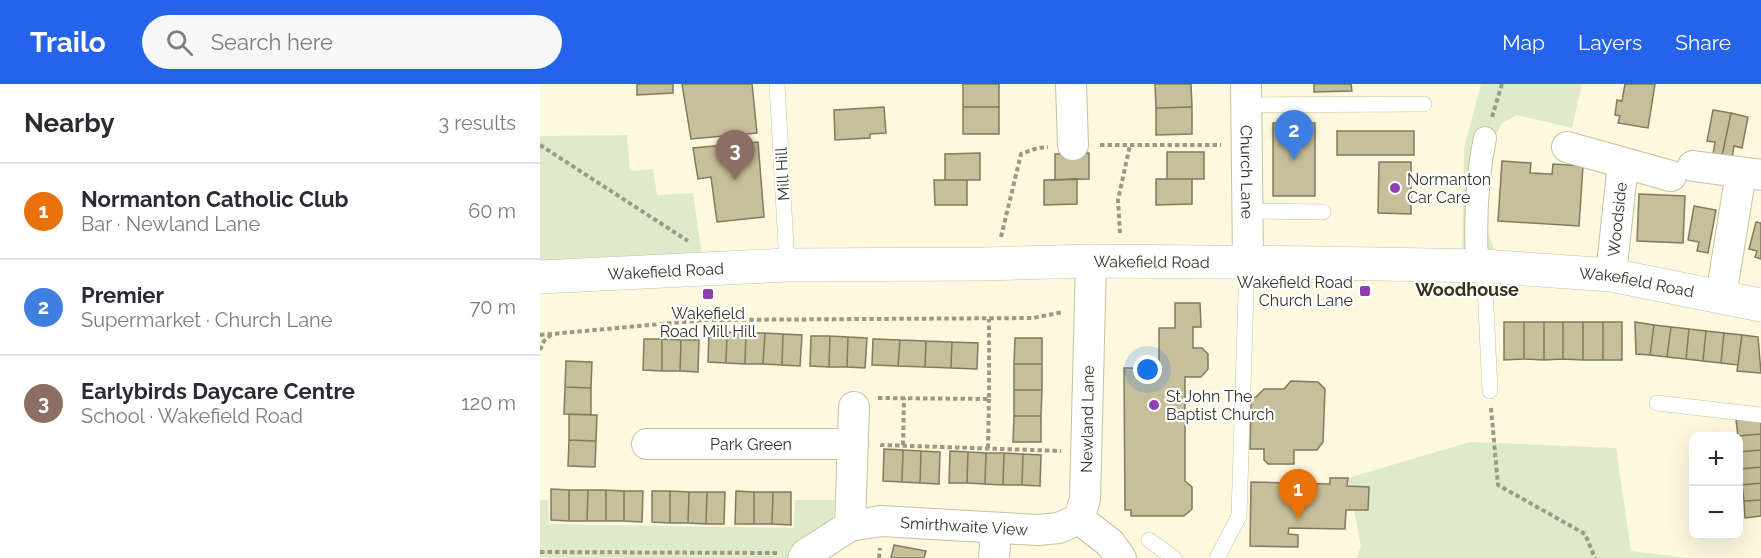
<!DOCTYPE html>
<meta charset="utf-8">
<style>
:root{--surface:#fff;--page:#f7f7f7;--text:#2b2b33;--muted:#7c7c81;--line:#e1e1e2;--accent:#2563eb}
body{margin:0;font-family:Raleway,sans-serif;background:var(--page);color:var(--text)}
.controls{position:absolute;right:18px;bottom:18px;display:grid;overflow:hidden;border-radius:12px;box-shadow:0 6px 24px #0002}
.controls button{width:54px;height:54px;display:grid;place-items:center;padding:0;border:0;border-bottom:2px solid var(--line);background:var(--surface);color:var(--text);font:30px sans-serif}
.you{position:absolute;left:608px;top:286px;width:21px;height:21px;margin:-15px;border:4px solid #fff;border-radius:50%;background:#1a73e8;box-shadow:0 0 0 9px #1a73e833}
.badge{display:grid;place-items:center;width:39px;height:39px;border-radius:50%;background:var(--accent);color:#fff;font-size:20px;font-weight:700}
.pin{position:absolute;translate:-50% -50px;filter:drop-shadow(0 2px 3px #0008)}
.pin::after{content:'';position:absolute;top:32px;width:21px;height:18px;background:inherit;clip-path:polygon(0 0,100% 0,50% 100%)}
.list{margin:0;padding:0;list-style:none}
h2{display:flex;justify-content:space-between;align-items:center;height:78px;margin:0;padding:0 24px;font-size:26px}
h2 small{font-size:20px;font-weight:400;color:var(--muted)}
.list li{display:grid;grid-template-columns:39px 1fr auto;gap:18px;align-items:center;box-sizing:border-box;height:96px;padding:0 24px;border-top:2px solid var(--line)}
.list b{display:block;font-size:22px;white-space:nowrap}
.list p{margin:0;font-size:20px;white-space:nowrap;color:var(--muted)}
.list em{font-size:20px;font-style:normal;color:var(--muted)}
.icon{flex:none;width:33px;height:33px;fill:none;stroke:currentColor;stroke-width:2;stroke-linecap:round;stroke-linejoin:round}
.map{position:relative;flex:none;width:1221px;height:474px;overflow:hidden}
header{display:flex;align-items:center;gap:36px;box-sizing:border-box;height:84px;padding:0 30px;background:var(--accent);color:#fff}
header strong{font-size:28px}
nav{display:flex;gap:33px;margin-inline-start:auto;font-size:21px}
.search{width:420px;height:54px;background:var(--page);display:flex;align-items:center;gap:15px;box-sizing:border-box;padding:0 21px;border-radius:33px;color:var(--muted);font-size:22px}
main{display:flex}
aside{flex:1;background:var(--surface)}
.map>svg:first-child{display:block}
</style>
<header>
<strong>Trailo</strong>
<div class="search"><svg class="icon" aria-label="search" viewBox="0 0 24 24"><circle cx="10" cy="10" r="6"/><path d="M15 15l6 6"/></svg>Search here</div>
<nav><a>Map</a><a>Layers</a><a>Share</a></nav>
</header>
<main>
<aside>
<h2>Nearby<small>3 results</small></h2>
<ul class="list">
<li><span class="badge" style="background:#e8710a">1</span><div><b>Normanton Catholic Club</b><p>Bar · Newland Lane</p></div><em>60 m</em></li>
<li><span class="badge" style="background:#3f7fe0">2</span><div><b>Premier</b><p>Supermarket · Church Lane</p></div><em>70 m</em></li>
<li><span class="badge" style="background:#8d6e63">3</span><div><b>Earlybirds Daycare Centre</b><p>School · Wakefield Road</p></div><em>120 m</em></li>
</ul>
</aside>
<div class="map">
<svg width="1221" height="474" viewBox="0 0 1221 474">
<rect width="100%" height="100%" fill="#fef8df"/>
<path fill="#ddebca" d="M941 0H1042L1032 44 977 31 962 39 954 54 945 137 959 183 922 182 924 65Z
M87 51 90 87 113 85 117 111 153 109 162 171 0 177V52Z
M930 358 1076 364 1091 467 1147 474H816L821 463 808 394Z
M0 416H8L9 440 254 444 255 416H294L293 443 249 474H0Z"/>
<path fill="#c7be9a" stroke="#817a5e" stroke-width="1.5" d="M97 0H133V9L97 11Z
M142 0H212L217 49 151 55Z
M423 0H459V23H423Z
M615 0H651L652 23 616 24Z
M774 0H811L812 7 774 8Z
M1085 0H1115L1108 44 1078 39 1080 32 1075 31 1077 16 1082 17Z
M344 23 346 49 330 50V54L295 56 294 26Z
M423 23H459V50H423Z
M652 23V50L616 51V24Z
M1173 26 1191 29 1182 72 1173 70 1175 58 1167 57Z
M1191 29 1208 33 1202 64 1194 62 1192 74 1182 72Z
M733 39H775V112H733Z
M797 47H874V71H797Z
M218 58 224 133 177 138 171 93 158 95 153 64Z
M627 68H664V95H627Z
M440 69V96H405V70Z
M549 69V95L515 96V70Z
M962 77 991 79 990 89 1012 90 1013 80 1043 82 1039 142 958 137Z
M839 78H871V130L838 129Z
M537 95V120L504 121V96Z
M616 95H652V120L616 121Z
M394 96H427V121H395Z
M1099 110 1145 112 1143 159 1097 157Z
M1154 122 1176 126 1168 169 1157 167 1159 158 1148 156Z
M1216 138 1221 139V175L1215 173 1217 167 1209 165Z
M635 219H660L661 243H653V264H662L668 270V285L661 293H645V397L652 403V425L644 432H591V426H585L584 284H619V244H635Z
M964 238H984V275L964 276Z
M984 238H1004V276L984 275Z
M1004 238H1023V275L1004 276Z
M1023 238H1043V276L1023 275Z
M1043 238H1063V276H1043Z
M1063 238H1082V276H1063Z
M1095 238 1114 241 1110 271 1096 270Z
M1114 241 1131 243 1127 273 1110 271Z
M1131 243 1149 245 1146 275 1127 273Z
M1149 245 1166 247 1163 277 1146 275Z
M169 247 187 248 186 279 168 278Z
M1166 247 1184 249 1181 279 1163 277Z
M187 248 206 249 205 280 186 279Z
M206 249H225L223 280H205Z
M225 249 243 250 242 281 223 280Z
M1184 249 1202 251 1198 281 1181 279Z
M243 250 262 251 260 282 242 281Z
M1202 251 1218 253 1221 289 1197 287Z
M271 252H290L289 283 270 282Z
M290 252 308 253 307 283H289Z
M308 253 327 254 325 284 307 283Z
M475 254H502V280H474Z
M104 255H122V287L103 286Z
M122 255 141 256 140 287H122Z
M333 255 360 256 358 282 332 281Z
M141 256H159L158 288 140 287Z
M360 256 386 257 385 283 358 282Z
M386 257 412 258 411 284 385 283Z
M412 258 438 259 437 285 411 284Z
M26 277 52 278 51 304 25 303Z
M474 280H502V306H474Z
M751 297 778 298 785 305 783 358 777 366H754V380H728L724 376V365H710L711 314 716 313 724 305H744Z
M25 303 51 304V331L24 330Z
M474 306H502L501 332H474Z
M29 330 57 331 56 357 29 356Z
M474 332H501V358H473Z
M1221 333V350L1198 352 1196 336Z
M1221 350V366L1199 368 1198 352Z
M29 356 56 357 55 383 28 382Z
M344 365 363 366 362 398 343 397Z
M363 366 381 367 380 399 362 398Z
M1221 366V383L1201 385 1199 368Z
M381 367 400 368 399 400 380 399Z
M410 367 428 368 427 399H409Z
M428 368 446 369 445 400 427 399Z
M446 369H464L463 401 445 400Z
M464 369 483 370 482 401H463Z
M483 370 501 371 500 402 482 401Z
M1221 383V399L1202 401 1201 385Z
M790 394H808L807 402 829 403 828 426H806L805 445 749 444 748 450 758 451V463L710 462 711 398 790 400Z
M1221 399V416L1204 417 1202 401Z
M11 405 29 406V437L11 436Z
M29 406H48L47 437H29Z
M48 406H66V437H47Z
M66 406 84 407V437H66Z
M84 407H103L102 438 84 437Z
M112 407H130V439L112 438Z
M130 407 149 408 148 439H130Z
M196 407 214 408V440H195Z
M149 408H167L166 440 148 439Z
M167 408H185L184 440H166Z
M214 408H233L232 440H214Z
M233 408H251V441L232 440Z
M1221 416V432L1205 434 1204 417Z
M354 461 386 467 384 474H351Z"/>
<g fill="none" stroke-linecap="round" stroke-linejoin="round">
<defs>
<path id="service" d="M237 0 247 181
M706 21 884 20
M707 127 783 128
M944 182 950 307
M1117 319 1221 331
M609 456 634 474
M677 474 699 432 706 208"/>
<path id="pedestrian" d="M937 182C935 139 936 97 945 54"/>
<g id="minor">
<path d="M531 0 533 61"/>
<path id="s1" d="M706 0 708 177"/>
<path d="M1027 63 1131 92"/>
<path d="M1153 82 1221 91"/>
<path d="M551 177 545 415 539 435 570 459 581 474"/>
<path id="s2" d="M1071 191 1083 79"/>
<path d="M1181 212 1201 89"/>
<path id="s3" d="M107 360H313"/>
<path d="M310 442 314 323"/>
<path id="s4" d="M263 474 266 470 310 442 341 437 498 446 519 444 539 435"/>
<path d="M454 474 456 444"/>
</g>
<g id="tertiary">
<path id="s5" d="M0 193 247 181 444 180 551 177 783 179 944 182 1071 191 1221 221"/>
</g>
</defs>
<use href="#service" stroke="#c7c0a1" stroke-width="16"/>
<use href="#pedestrian" stroke="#c7c0a1" stroke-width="24"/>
<use href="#minor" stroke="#c7c0a1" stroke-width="32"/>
<use href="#tertiary" stroke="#c7c0a1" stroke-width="34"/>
<path stroke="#9e9986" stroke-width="4" stroke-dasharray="4.5 3" stroke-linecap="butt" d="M952 33 962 0
M0 61 148 157
M560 61H681
M580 149 578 116 590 61
M461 153 481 70 498 64 508 63
M0 251 165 236 493 234 523 228
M0 266 4 257 12 250
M338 314 449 315V235
M951 324 958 401 1045 450 1055 474
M363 361 364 314
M342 363V361L521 367
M448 364 449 315
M0 468 238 469
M339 474 340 464"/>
<use href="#service" stroke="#fff" stroke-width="15"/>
<use href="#pedestrian" stroke="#fff" stroke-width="22"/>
<use href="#minor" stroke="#fff" stroke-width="30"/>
<use href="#tertiary" stroke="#fff" stroke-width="33"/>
</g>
<g fill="#8f3faf" stroke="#fff" stroke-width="2">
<circle cx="855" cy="104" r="6"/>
<rect x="819" y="201" width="12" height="12" rx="3"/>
<rect x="162" y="204" width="12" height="12" rx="3"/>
<circle cx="614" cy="321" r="6"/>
</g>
<g text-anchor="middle" stroke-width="4.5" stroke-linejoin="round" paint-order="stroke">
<g font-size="16" fill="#373428" stroke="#fff">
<text dy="6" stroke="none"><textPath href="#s1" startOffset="88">Church Lane</textPath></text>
<text transform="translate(242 90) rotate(-93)" y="6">Mill Hill</text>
<text dy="6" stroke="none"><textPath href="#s2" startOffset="56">Woodside</textPath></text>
<text dy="6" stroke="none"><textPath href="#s5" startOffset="612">Wakefield Road</textPath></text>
<text dy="6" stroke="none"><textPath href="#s5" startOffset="126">Wakefield Road</textPath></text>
<text dy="6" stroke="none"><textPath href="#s5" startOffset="1098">Wakefield Road</textPath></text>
<text transform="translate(547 335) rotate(-89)" y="6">Newland Lane</text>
<text dy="6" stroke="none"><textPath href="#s3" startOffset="104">Park Green</textPath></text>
<text dy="6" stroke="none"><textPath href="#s4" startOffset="172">Smirthwaite View</textPath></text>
</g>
<g font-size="16" fill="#373428" stroke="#fff" text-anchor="start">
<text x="867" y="101">Normanton<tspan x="867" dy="18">Car Care</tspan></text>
<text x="813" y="204" text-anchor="end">Wakefield Road<tspan x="813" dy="18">Church Lane</tspan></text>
<text x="168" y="235" text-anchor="middle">Wakefield<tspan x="168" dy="18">Road Mill Hill</tspan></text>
<text x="626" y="318">St John The<tspan x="626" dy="18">Baptist Church</tspan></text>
</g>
<g font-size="18" font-weight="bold" fill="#373117" stroke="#fff">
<text x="927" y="212">Woodhouse</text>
</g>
</g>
</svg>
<div class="controls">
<button>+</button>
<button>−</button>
</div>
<div class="you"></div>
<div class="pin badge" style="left:758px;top:435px;background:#e8710a">1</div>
<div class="pin badge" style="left:754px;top:76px;background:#3f7fe0">2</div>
<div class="pin badge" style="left:195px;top:96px;background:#8d6e63">3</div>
</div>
</main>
